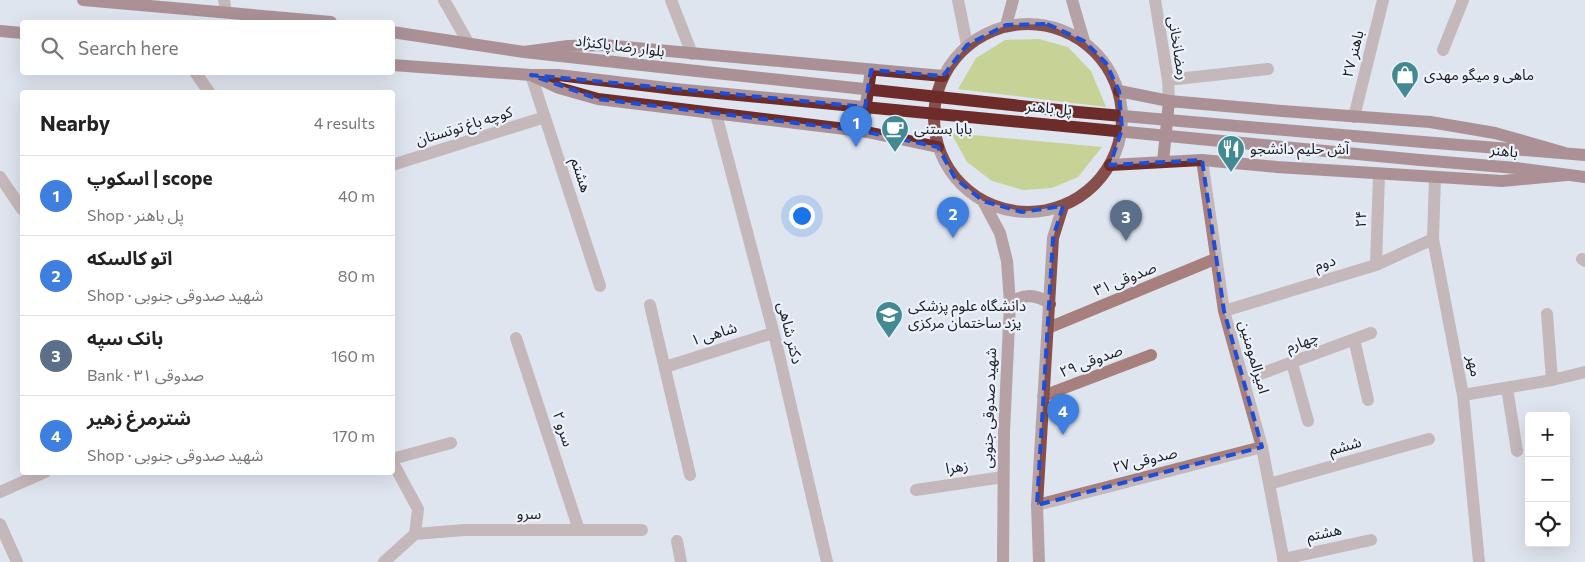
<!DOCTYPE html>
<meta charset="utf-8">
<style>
:root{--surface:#fff;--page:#f2f2f2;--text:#222;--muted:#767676;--line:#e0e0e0;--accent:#428992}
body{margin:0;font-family:Commissioner,"Noto Sans Arabic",sans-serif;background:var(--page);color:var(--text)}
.controls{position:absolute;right:15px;bottom:15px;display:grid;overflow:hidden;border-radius:5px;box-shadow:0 5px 20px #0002}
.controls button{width:45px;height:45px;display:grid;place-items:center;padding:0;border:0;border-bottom:1px solid var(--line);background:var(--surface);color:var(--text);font:25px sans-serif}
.you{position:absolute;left:801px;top:215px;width:18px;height:18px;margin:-12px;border:4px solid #fff;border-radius:50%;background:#1a73e8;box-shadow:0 0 0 8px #1a73e833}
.badge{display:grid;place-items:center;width:32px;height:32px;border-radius:50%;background:var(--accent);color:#fff;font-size:16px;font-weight:700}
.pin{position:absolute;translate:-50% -41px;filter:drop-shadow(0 1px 2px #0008)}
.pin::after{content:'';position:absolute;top:26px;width:18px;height:15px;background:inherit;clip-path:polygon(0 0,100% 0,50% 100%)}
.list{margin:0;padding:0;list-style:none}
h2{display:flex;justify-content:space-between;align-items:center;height:65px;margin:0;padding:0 20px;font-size:21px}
h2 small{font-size:16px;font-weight:400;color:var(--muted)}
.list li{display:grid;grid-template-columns:32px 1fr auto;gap:15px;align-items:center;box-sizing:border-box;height:80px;padding:0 20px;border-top:1px solid var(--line)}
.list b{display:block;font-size:19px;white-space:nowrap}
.list p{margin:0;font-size:16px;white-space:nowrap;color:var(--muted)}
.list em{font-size:16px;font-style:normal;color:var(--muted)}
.icon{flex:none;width:28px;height:28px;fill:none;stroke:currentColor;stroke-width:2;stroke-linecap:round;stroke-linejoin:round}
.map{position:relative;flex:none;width:1585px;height:562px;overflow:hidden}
.search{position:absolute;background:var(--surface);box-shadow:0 5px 20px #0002;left:20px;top:20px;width:375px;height:55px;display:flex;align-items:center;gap:12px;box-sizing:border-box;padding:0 18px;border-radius:5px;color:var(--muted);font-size:19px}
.panel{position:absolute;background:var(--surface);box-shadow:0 5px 20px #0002;left:20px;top:90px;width:375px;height:385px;border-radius:5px}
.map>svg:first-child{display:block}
</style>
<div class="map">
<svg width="1585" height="562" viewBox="0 0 1585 562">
<rect width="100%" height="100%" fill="#dfe5ef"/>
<path fill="#c7d296" d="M1039 39 1068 47 1091 71 1106 107 958 89 976 58 1005 40Z
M951 133 1102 147 1078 177 1052 188 1023 190 992 181 967 162Z"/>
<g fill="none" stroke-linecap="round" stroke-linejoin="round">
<path stroke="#a7807d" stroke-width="12" d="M224 0 226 12
M444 0 469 44
M671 0 692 54
M958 0 967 45
M1155 0 1168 80 1169 101
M1443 50 1463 0
M195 72 209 92
M531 75 600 286
M1168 80 1268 69
M716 114 776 342 827 562
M1354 117 1383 0
M1202 160 1224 311 1262 447 1284 562
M392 165 545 117
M0 177 22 209
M1435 177 1433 239 1463 395 1479 562
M1582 259 1585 261
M1376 265 1379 174
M650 305 690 475
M1224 311 1376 265 1433 239
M1547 314 1552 380
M1048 328 1215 259
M516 338 579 530
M1354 339 1368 400
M1292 363 1308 421
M665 367 773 333
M1244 380 1371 333
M1507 388 1517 451
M1463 395 1552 380 1585 372
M1043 396 1151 355
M392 459 451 443
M1269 484 1429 439
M916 490 1003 477
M0 492 45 472
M1037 505 1262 447
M0 524 17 562
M415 534 464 530H642
M677 541 681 562
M1283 559 1371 540
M384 562 415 534 418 509 392 461"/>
<path stroke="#864f4c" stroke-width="12" d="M1072 0 1084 41
M934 118a94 94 0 1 1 188 0a94 94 0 1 1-188 0Z
M1006 25 1013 0
M983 201 1000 233 1007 261 1010 303 1004 432 1003 562
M1010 303C1024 293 1037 294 1050 304
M1039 562 1037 505 1053 238 1063 206"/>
<path stroke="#6d2c2a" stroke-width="12" d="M83 0 331 22
M0 31 22 33
M392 32 524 52 678 69
M524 52 568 46 603 45 943 76
M392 65 531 75H558L675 89
M531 75 559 88 598 99 862 131 938 147
M1119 91 1169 101 1282 111 1430 122 1495 133 1565 153
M862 131 871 70
M1423 142 1585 155
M1420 160 1516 168 1585 177
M1163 162 1169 101
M1110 165 1202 160 1277 167 1502 181 1567 175"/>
<path stroke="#6d2c2a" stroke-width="12" d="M678 69 1077 112 1423 142
M675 89 1420 160"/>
</g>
<path d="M0 0H1585V562H0ZM1047 24 1084 41 1106 63 1119 91 1122 129 1110 165 1202 160 1224 311 1262 447 1037 505 1053 238 1063 206 1022 212 983 201 955 178 938 147 862 131 598 99 531 75 865 107 871 70 943 76 967 45 1006 25Z" fill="#dfe5ef" fill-opacity=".55" fill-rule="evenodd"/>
<path fill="none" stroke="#1d4ed8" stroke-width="4" stroke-dasharray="10 6" stroke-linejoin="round" d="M1047 24 1084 41 1106 63 1119 91 1122 129 1110 165 1202 160 1224 311 1262 447 1037 505 1053 238 1063 206 1022 212 983 201 955 178 938 147 862 131 598 99 531 75 865 107 871 70 943 76 967 45 1006 25Z"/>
<defs>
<symbol id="shop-pin" viewBox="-11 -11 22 30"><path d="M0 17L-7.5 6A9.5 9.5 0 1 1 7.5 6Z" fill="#428992" stroke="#ecf2fc"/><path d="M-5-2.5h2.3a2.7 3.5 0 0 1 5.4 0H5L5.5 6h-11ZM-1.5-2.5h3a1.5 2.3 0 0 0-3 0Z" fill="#fff"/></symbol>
<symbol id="cafe-pin" viewBox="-11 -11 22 30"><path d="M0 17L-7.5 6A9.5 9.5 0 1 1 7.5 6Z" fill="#428992" stroke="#ecf2fc"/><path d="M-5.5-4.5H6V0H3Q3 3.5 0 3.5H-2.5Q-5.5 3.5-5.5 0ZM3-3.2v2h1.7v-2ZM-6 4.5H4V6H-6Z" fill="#fff"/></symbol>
<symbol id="restaurant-pin" viewBox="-11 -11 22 30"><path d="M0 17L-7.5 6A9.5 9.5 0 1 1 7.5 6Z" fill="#428992" stroke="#ecf2fc"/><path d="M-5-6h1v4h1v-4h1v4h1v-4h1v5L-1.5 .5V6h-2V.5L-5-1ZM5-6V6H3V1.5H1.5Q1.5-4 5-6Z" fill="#fff"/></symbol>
<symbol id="university-pin" viewBox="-11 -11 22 30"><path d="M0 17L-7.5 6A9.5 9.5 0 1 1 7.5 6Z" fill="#428992" stroke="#ecf2fc"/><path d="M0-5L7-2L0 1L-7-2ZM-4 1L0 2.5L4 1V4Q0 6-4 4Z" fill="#fff"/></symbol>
</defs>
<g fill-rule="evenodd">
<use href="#shop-pin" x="1389" y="59" width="32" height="43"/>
<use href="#cafe-pin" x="879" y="113" width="32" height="43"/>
<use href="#restaurant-pin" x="1215" y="133" width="32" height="43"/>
<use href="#university-pin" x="873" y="299" width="32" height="43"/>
</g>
<g text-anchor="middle" stroke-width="4.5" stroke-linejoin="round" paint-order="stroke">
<g font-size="15" fill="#1a1c1f" stroke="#ecf2fc">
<text transform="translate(620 46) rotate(7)" y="5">بلوار رضا پاکنژاد</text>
<text transform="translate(1178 48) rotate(81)" y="5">رمضانخانی</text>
<text transform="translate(1353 54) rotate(-76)" y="5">باهنر ۲۷</text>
<text transform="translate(1049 108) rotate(5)" y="5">پل باهنر</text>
<text transform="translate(464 126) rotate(-17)" y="5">کوچه باغ توتستان</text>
<text transform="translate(1504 151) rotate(6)" y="5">باهنر</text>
<text transform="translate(581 175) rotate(72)" y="5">هشتم</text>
<text transform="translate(1361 219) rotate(-88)" y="5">۲۴</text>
<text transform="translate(1325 263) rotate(-17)" y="5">دوم</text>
<text transform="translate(1125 279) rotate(-22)" y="5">صدوقی ۳۱</text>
<text transform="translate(790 333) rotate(76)" y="5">دکتر شاهی</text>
<text transform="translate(714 334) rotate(-17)" y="5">شاهی ۱</text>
<text transform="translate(1302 342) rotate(-20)" y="5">چهارم</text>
<text transform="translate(1254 357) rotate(74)" y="5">امیرالمومنین</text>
<text transform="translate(1091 361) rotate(-21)" y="5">صدوقی ۲۹</text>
<text transform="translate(1474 366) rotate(79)" y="5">مهر</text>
<text transform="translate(989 408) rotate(-88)" y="5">شهید صدوقی جنوبی</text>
<text transform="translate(563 429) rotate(72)" y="5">سرو ۲</text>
<text transform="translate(1345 446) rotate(-16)" y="5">ششم</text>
<text transform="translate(1145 460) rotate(-14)" y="5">صدوقی ۲۷</text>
<text transform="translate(957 467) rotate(-9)" y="5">زهرا</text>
<text x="529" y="519">سرو</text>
<text transform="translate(1324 533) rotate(-12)" y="5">هشتم</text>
</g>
<g font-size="15" fill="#1a1c1f" stroke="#ecf2fc" text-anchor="start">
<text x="1424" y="80">ماهی و میگو مهدی</text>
<text x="914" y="134">بابا بستنی</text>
<text x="1250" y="154">آش حلیم دانشجو</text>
<text x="908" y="311">دانشگاه علوم پزشکی<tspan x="908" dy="17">یزد ساختمان مرکزی</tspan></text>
</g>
</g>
</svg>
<div class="controls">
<button>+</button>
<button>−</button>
<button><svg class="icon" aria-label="locate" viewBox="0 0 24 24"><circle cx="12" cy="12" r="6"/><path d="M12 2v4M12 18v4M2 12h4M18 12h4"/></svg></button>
</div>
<div class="you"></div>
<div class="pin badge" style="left:856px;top:147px;background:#3f7fe0">1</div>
<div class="pin badge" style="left:953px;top:238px;background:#3f7fe0">2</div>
<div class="pin badge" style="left:1126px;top:241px;background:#5c6f8a">3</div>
<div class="pin badge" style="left:1063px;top:435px;background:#3f7fe0">4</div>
<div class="search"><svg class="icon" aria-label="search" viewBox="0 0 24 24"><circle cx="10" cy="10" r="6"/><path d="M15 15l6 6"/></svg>Search here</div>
<section class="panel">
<h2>Nearby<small>4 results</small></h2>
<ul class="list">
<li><span class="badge" style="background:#3f7fe0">1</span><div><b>اسکوپ | scope</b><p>Shop · پل باهنر</p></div><em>40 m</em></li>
<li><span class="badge" style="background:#3f7fe0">2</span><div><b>اتو کالسکه</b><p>Shop · شهید صدوقی جنوبی</p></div><em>80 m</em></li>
<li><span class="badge" style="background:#5c6f8a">3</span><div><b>بانک سپه</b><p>Bank · صدوقی ۳۱</p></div><em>160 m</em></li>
<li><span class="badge" style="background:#3f7fe0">4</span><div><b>شترمرغ زهیر</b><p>Shop · شهید صدوقی جنوبی</p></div><em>170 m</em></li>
</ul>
</section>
</div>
